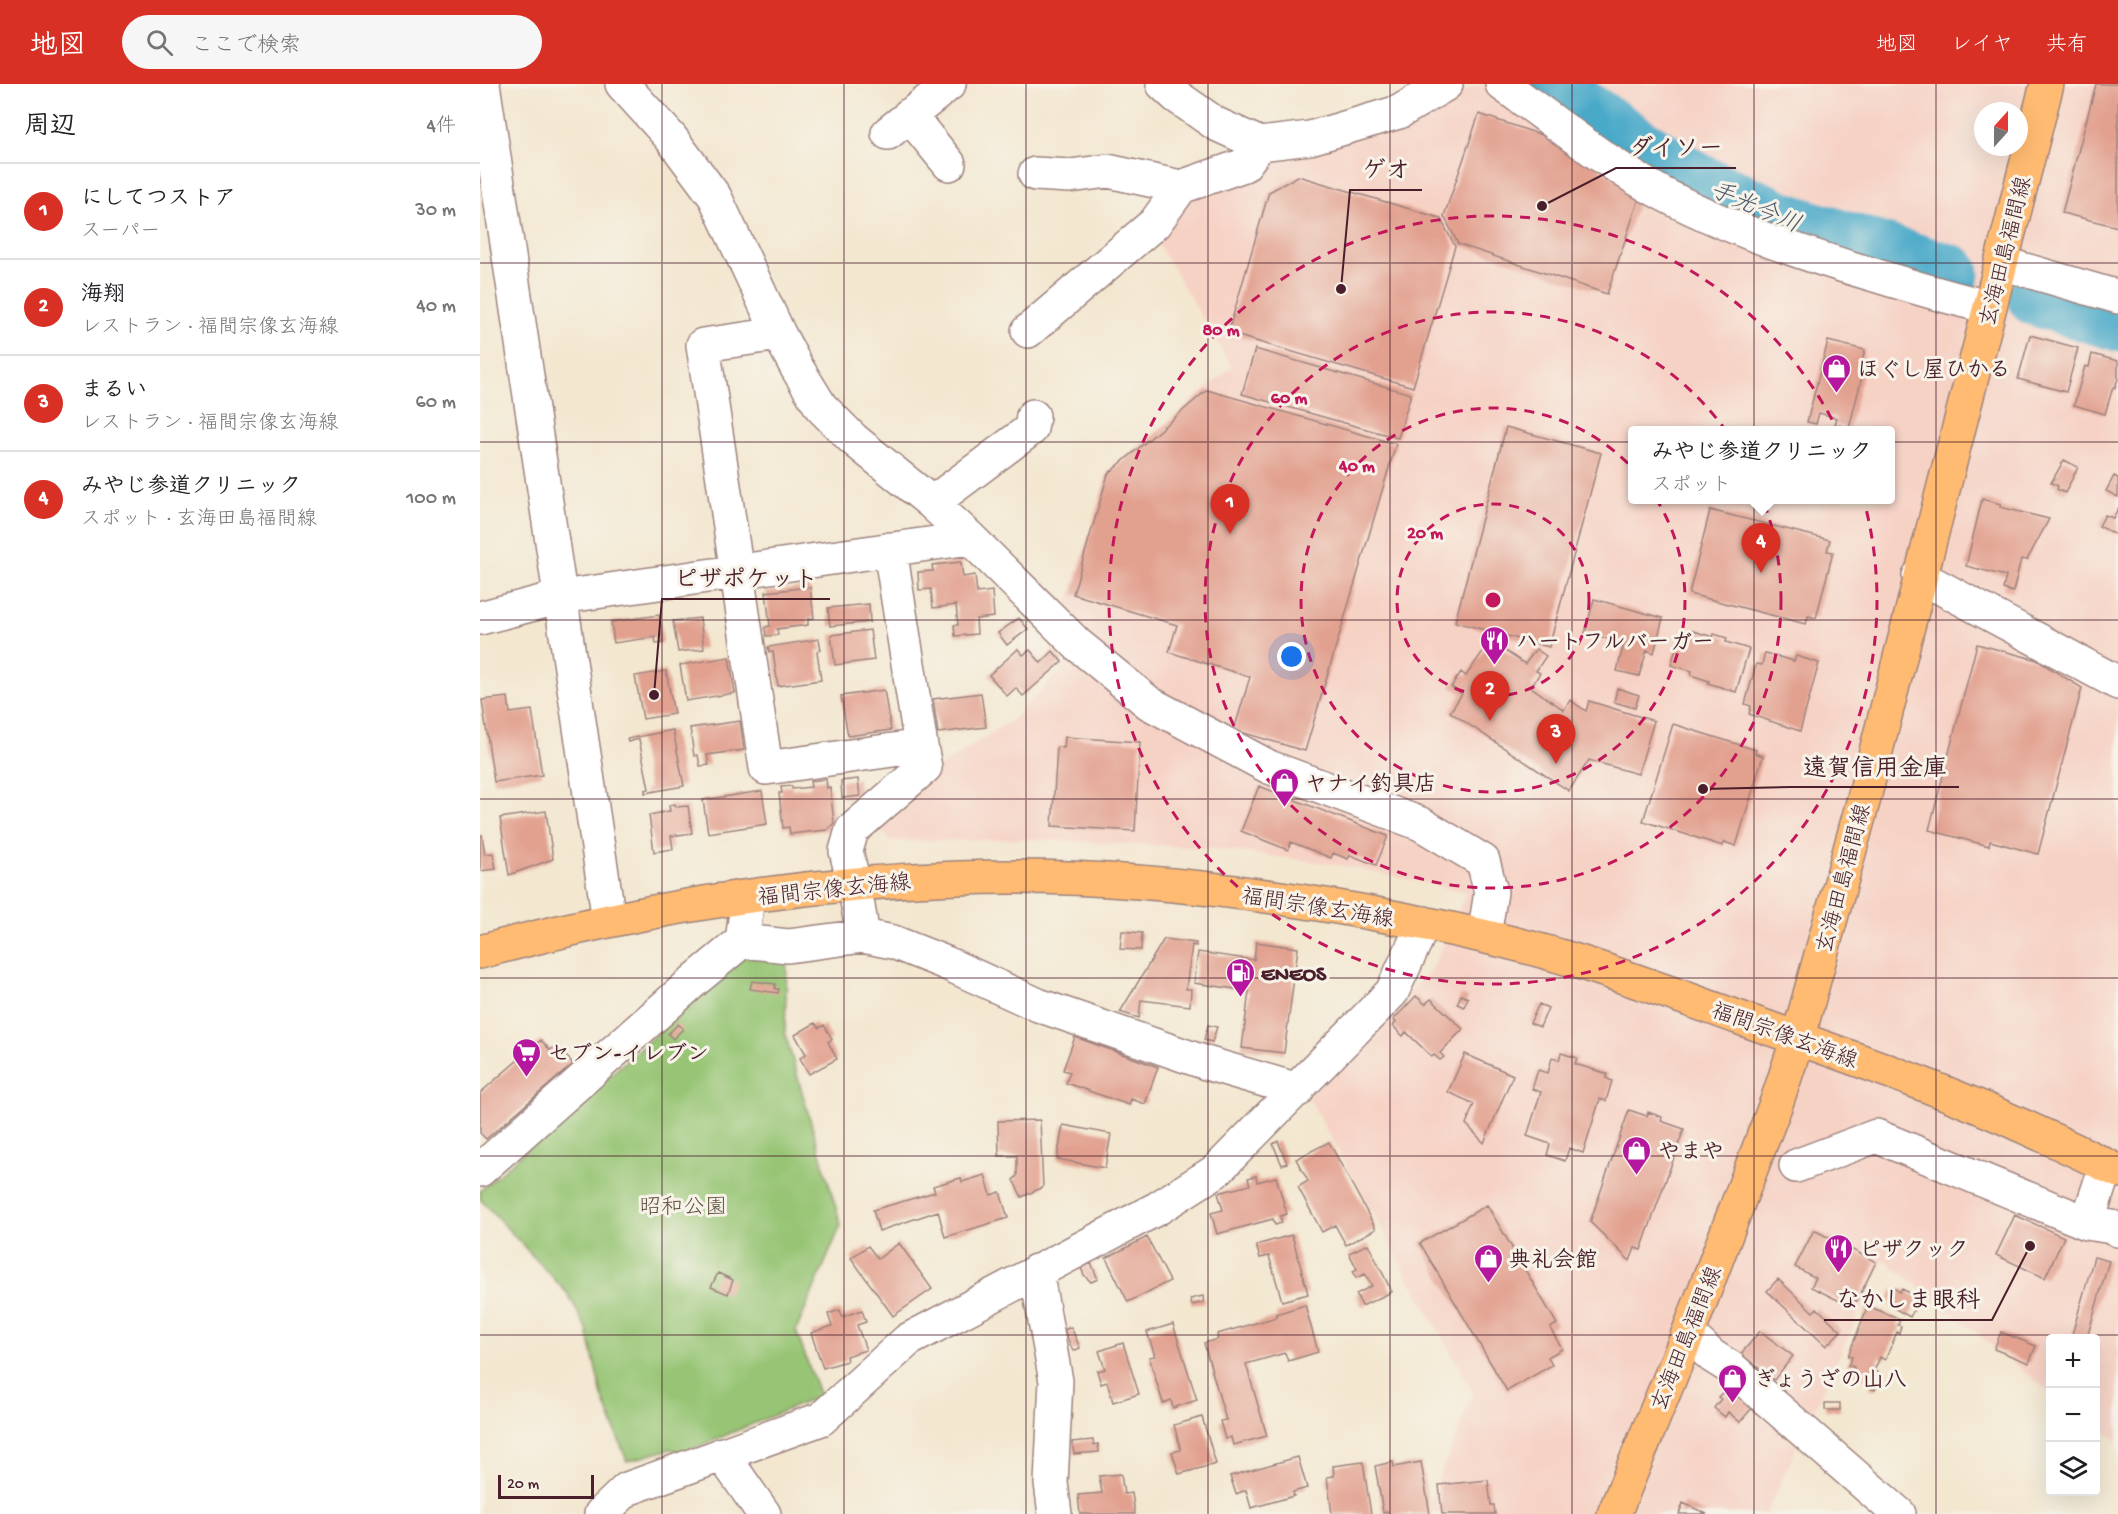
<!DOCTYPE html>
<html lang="ja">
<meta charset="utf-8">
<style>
:root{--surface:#fff;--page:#f6f6f6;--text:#202124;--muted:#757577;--line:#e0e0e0;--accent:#d93025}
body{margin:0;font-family:"Gochi Hand","Klee One",sans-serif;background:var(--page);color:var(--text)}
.controls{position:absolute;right:18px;bottom:18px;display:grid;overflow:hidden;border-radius:6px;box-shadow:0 6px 24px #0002}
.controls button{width:54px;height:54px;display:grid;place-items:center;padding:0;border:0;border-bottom:2px solid var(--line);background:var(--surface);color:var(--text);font:30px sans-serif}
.compass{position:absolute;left:1494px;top:18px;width:54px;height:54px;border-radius:50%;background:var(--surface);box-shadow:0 6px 24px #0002;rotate:21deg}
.scale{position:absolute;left:18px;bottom:15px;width:96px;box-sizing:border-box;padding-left:6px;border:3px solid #4a1f2b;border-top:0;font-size:16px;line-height:21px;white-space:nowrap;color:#4a1f2b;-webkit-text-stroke:4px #f7f3e8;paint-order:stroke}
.you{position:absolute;left:812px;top:573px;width:21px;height:21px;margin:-15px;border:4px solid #fff;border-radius:50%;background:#1a73e8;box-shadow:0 0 0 9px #1a73e833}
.badge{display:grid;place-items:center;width:39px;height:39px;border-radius:50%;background:var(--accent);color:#fff;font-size:20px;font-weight:700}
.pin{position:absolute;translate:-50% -50px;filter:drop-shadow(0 2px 3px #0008)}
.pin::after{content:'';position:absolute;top:32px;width:21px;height:18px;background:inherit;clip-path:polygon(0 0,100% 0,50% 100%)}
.popup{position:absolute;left:1148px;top:342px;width:267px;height:78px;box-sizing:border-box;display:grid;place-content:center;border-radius:6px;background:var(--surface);filter:drop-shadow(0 2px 4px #0005);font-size:20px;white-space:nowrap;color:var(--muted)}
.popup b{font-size:22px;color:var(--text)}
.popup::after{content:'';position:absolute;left:50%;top:100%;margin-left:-12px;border:12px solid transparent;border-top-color:var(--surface)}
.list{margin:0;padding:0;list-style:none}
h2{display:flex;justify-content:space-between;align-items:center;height:78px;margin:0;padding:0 24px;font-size:26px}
h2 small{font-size:20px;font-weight:400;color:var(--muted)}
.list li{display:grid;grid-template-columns:39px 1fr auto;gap:18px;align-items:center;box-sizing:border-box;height:96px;padding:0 24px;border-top:2px solid var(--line)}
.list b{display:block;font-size:22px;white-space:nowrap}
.list p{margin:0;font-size:20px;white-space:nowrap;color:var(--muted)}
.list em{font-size:20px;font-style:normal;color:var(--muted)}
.icon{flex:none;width:33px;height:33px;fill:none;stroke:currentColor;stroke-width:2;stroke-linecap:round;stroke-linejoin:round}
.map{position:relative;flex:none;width:1638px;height:1430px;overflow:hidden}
header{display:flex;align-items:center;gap:36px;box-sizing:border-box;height:84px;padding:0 30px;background:var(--accent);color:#fff}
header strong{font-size:28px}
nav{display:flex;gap:33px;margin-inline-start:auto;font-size:21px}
.search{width:420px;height:54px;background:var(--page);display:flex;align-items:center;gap:15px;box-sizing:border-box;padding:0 21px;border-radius:33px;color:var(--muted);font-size:22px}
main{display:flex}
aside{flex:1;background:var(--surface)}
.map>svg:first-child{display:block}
</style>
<header>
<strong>地図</strong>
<div class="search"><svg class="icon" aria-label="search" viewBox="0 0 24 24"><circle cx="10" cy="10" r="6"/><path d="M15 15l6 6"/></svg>ここで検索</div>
<nav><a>地図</a><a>レイヤ</a><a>共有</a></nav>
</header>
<main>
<aside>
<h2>周辺<small>4件</small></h2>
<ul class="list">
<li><span class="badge">1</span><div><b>にしてつストア</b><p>スーパー</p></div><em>30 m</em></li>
<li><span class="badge">2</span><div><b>海翔</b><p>レストラン · 福間宗像玄海線</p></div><em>40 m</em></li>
<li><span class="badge">3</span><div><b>まるい</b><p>レストラン · 福間宗像玄海線</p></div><em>60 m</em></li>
<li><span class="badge">4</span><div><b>みやじ参道クリニック</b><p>スポット · 玄海田島福間線</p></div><em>100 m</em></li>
</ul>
</aside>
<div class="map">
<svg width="1638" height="1430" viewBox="0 0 1638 1430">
<rect width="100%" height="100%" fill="#f7f3e8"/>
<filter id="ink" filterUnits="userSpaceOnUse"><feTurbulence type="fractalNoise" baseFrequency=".0167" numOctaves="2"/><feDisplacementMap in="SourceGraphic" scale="12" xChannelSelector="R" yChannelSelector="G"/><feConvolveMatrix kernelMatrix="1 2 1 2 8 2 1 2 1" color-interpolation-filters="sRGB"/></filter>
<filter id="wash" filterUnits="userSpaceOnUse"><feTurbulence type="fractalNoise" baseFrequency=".008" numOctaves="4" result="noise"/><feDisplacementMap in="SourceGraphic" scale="24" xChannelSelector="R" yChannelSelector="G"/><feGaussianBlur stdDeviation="1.35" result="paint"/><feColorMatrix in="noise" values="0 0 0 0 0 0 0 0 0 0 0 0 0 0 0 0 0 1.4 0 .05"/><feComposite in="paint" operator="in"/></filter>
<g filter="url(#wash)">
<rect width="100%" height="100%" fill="#f3e7d0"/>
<path fill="#f6d2c5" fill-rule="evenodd" d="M1000 0H1638V1357L1616 1342V1254H1570V1308L1404 1175 1286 1430H945L993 1308 828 1013 951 887 987 808 866 782 739 765 554 755 411 757 396 739 458 684 533 635 591 576 586 525 627 389 752 283 675 155 713 108 798 77 911 40ZM1503 27H1539V63H1503ZM1152 346H1410V416H1152Z"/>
<path fill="#97c574" stroke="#707250" stroke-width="1.5" d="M265 871 307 875 305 950 361 1141 316 1247 340 1312 203 1369 191 1365 147 1377 122 1312 107 1246 88 1210 0 1115V1107Z"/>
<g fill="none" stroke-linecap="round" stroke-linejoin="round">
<path stroke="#4aa9c9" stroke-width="57" d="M1067 0 1158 61 1219 98 1306 137 1471 189
M1556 214 1638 239"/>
</g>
<g id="blocks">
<path fill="#e2a08f" d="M1616 0H1638V143L1582 129Z
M999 30 1083 58 1160 112 1127 210 978 160 964 132Z
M818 92 960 134 975 162 933 303 748 249 789 108Z
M1550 251 1598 264 1586 308 1538 295Z
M1348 257 1385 266 1379 287 1383 289 1369 344 1355 340 1357 334 1339 329 1336 340 1327 338Z
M775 265 931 310 918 354 762 310Z
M1612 270 1638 277V295L1635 304 1633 303 1625 330 1594 321 1605 282 1609 283Z
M727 306 916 360 825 667 754 646 770 593 689 568 697 541 593 510 628 390Z
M1026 343 1121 369 1069 563 975 538Z
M1584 376 1598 383 1585 409 1577 405 1578 402 1571 399Z
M1634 392 1638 394V413L1626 407Z
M1502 415 1521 420 1520 423 1569 435 1547 476 1541 475 1533 508 1523 505 1526 492 1486 482Z
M1638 424V452L1619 442 1625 431 1633 434Z
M1230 426 1350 456 1347 467 1353 468 1336 534 1328 532 1326 540 1209 510Z
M481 478 483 493 495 491 497 509 512 507 514 533 496 535 497 550 475 552 474 541H478L476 521 453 524 451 505 439 506 438 488 453 487 452 481Z
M330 503 334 534 328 535V541L297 545 298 551 286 552 285 543 290 542 286 508Z
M1114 515 1183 534 1174 569 1167 566 1159 592 1137 587 1144 559 1105 549Z
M389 520 390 538 350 542 348 524Z
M179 531 183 559 176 560 175 553 134 559 131 538Z
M220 534 224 565 198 568 193 537Z
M539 534 548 545 527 561 518 549Z
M390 546 394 576 355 581 351 551Z
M1210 546 1233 553 1234 550 1247 554 1246 558 1269 565 1256 608 1228 599 1229 597 1211 591 1212 587 1191 581 1198 557 1205 559Z
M339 555 341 566 337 567 341 596 298 602 293 568H289L288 563Z
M1010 557 1045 580 1056 565 1066 572 1056 587 1060 589 1051 603 1084 626 1090 616 1106 627 1109 617 1174 637 1158 690 1109 676 1089 707 970 628 982 610 971 603 981 588 986 592Z
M1497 560 1557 576 1602 604 1558 770 1510 757 1509 762 1449 746Z
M538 565 543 571 550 566 561 579 573 567 582 578 543 612 536 604 527 612 509 591Z
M1285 569 1314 577 1316 572 1339 579 1320 647 1269 630 1271 622 1265 620 1276 580 1282 581Z
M249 573 255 609 206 617 200 581Z
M186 587 194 630 163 635 155 592Z
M1137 604 1159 611 1155 624 1134 618Z
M404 606 411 646 368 652 361 612Z
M501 609 506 643 458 649 453 615Z
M28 613 30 629 52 626 62 691 14 698 2 616Z
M260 637 264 666 227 671 229 681 220 682 218 671 214 672 210 644Z
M1193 640 1276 666 1275 669 1283 672 1256 762 1244 758 1243 762 1163 737Z
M193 646 204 702 165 709V706L169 705 159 655 148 658 147 655Z
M585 653 660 658 655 747 572 742 577 663 584 664Z
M346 695 347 704 350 703 354 739 347 746 310 750 309 743 303 744 299 709H302L301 703 312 702V705L331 703 330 697Z
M378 695 380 712 362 714 361 697Z
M779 702 908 752 896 781 870 771 868 775 853 769 851 774 811 758 808 766 761 747Z
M282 707 287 740 228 749 223 716Z
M195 720 196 723 208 722 212 749 191 752 193 765 174 768 169 731 190 727 189 721Z
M66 727 73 775 29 791 20 734Z
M0 751H2L5 770 13 769 16 785 0 787Z
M642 847 662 849 661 866 640 865Z
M684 855 716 859V862L712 861 706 905H711L710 922 661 916 659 934 640 928Z
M776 858 818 864 804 969 762 964 769 907 714 899 718 868 774 876Z
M272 897 295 900V905H299L298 909 270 905Z
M981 911 988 914 984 923 977 920Z
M936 912 945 920 951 915 983 945 960 969 964 973 960 976 954 971 952 973 926 948 923 952 913 942 916 938 913 936Z
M1059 920 1068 924 1060 943 1050 939Z
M335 939 339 944 344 941 352 955 348 958 357 975 329 990 320 974 326 970 315 951Z
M198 940 203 945 193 955 188 950Z
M728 941 737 943 732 958 724 956Z
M595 953 678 983 665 1020 651 1015 649 1021 586 999 590 988 583 986Z
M61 956 70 966 77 961 93 980 6 1055 0 1049V1009Z
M1081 969 1097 974 1095 980 1128 990 1126 994 1132 997 1126 1017 1120 1015 1103 1069 1089 1064 1085 1077 1067 1071 1070 1060 1047 1052 1061 1008 1052 1005 1058 986 1068 989 1072 974 1079 976Z
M985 970 1033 991 1004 1059 986 1040 994 1020 968 1008Z
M1149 1026 1167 1032 1168 1028 1182 1033 1181 1037 1204 1045 1161 1166 1155 1164 1150 1177 1110 1138Z
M560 1036 563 1103 542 1113 533 1096 537 1092V1072H519L518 1037Z
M583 1041 631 1050 625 1084 577 1075Z
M798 1057 807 1079 802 1081 793 1060Z
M849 1058 896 1145 866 1161 855 1141 842 1148 818 1103 828 1097 816 1075Z
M505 1091 511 1111 520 1108 528 1134 465 1153 458 1127 399 1147 393 1126 455 1108 453 1102 481 1094 482 1098Z
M776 1092 777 1098 796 1093 807 1130 800 1132 802 1139 795 1141 793 1135 737 1150 731 1129 743 1126 738 1109 770 1101 768 1094Z
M1007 1121 1077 1240 1070 1244 1082 1265 1068 1273 1072 1281 1027 1307 940 1159Z
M1535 1131 1584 1153 1565 1194 1516 1171Z
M1334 1146 1396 1178 1377 1217 1373 1216 1370 1222 1331 1203 1336 1194 1315 1183Z
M812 1151 828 1210 802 1217 789 1172 780 1174 776 1161Z
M667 1153 690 1197 648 1218 626 1174Z
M419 1159 452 1205 413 1232 371 1174 388 1162 398 1175Z
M888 1160 912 1208 882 1222 876 1210 892 1202 885 1190 876 1194 873 1187 877 1185 869 1169Z
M1614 1173 1629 1177 1607 1254H1591Z
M611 1179 618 1195 611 1198 604 1191 601 1184Z
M238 1189 253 1196 248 1210 231 1203Z
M1298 1195 1333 1228 1337 1224 1361 1247 1346 1262 1287 1207Z
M1414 1204 1420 1208 1422 1205 1440 1214 1430 1233 1410 1222 1412 1218 1408 1216Z
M723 1212 724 1218 712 1221 710 1215Z
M825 1221 838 1268 808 1277 805 1269 766 1280 787 1352 753 1361 751 1353 745 1355 740 1337 746 1336 724 1259 738 1255 737 1250 797 1233 796 1230Z
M1388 1222 1420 1235 1418 1241 1421 1242 1419 1249 1417 1248 1405 1276 1400 1273 1394 1287 1401 1290 1395 1306 1390 1304 1392 1299 1387 1297 1388 1295 1372 1289 1374 1283 1368 1281 1372 1273 1368 1272Z
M360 1226 362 1233 382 1226 386 1238 377 1241 386 1266 366 1272 367 1277 343 1284 331 1249 352 1242 348 1230Z
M693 1240 717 1316 693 1324 691 1316 683 1319 669 1273 675 1272 667 1248Z
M591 1243 600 1264 593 1267 584 1246Z
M1280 1247 1313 1272 1294 1296 1261 1270Z
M1521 1248 1556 1262 1549 1279 1514 1265Z
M643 1259 659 1310 633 1318 627 1298 621 1300 617 1287 625 1285 619 1267Z
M1251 1307 1273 1323 1260 1338 1248 1328 1245 1333 1234 1324 1241 1315 1238 1313 1242 1309 1247 1313Z
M1345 1319H1360V1326H1345Z
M722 1333 736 1380 699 1390 692 1368 701 1366 694 1341Z
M613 1356 614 1361 618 1360 619 1368 594 1370 592 1358Z
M818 1373 827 1404 813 1408 814 1412 771 1424 766 1406 756 1410 750 1392Z
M883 1378 891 1430H852L847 1393 854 1392 853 1382Z
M913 1378 914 1383 941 1378 950 1430H908L907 1427 903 1428 895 1382Z
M641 1390 644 1410 652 1409 655 1430H600L598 1411 622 1409 619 1392Z
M1008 1396 1011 1421H1014L1015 1430H962L959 1401Z
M1203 1419 1227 1430H1199Z"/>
</g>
</g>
<g filter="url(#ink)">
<use href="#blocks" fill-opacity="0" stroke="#9e837e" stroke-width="1.5"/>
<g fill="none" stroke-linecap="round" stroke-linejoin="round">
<defs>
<path id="minor" d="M3 0 129 836
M142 0 191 54 235 113 299 250 317 284 341 323 373 355 452 419 490 454 597 560 669 619 789 683 941 740 1003 777 1011 808 1004 852
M683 0 696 12 736 40 780 60 830 54 919 28 966 0
M1022 0C1074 37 1127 80 1183 110 1250 145 1319 169 1391 190 1430 202 1469 214 1509 223
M429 31 469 80
M408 49 469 0
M555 90 590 92 628 87 701 103
M1521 179 1638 213
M548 247 675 139 701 103 764 81 780 60
M299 250 223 261 286 684 441 662 410 465
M452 419 551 345 553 332
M1439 492 1638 599
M0 534 81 513 490 454
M383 852 374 799 366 767 372 746 445 683 441 662
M262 857 308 862 383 852 413 858 466 879 558 921 726 979 818 1006
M1316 1082 1396 1052 1607 1139 1632 1143 1638 1146
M0 1086 216 895 262 857 268 813
M1607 1139 1626 1082
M556 1187 576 1297 571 1399 575 1430
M1208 1250 1232 1272 1251 1284 1419 1430
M242 1370 284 1430
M121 1430 147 1405 341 1335 428 1256 678 1124 736 1087 912 908 944 839"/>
<path id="major" d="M0 868C155 826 317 799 478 794 625 788 773 806 917 834 979 846 1040 859 1099 878 1153 895 1207 915 1260 934 1353 967 1448 999 1538 1040 1572 1055 1605 1071 1638 1087
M1134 1430 1208 1250 1297 1017 1318 954 1383 718 1567 0"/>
</defs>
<use href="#minor" stroke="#9e837e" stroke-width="36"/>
<use href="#major" stroke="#9e837e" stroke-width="36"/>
<use href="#minor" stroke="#fff" stroke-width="33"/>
<use href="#major" stroke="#ffbb71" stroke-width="33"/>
</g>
</g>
<path fill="none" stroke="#4a1f2b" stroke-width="1.5" stroke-opacity="0.55" d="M182 0V1430M364 0V1430M546 0V1430M728 0V1430M910 0V1430M1092 0V1430M1274 0V1430M1456 0V1430M0 179H1638M0 358H1638M0 536H1638M0 715H1638M0 894H1638M0 1072H1638M0 1251H1638"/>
<g fill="none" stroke="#c2185b" stroke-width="3" stroke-dasharray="10 8">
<circle cx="1013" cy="516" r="96"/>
<circle cx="1013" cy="516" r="192"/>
<circle cx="1013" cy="516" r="288"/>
<circle cx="1013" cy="516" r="384"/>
</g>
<defs>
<symbol id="shop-pin" viewBox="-11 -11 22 30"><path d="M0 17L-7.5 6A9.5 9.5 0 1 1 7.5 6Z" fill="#b5179e" stroke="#f7f3e8"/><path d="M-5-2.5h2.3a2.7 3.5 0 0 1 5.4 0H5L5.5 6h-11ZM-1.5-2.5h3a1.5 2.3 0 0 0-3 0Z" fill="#fff"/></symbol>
<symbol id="restaurant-pin" viewBox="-11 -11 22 30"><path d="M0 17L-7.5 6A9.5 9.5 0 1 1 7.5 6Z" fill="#b5179e" stroke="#f7f3e8"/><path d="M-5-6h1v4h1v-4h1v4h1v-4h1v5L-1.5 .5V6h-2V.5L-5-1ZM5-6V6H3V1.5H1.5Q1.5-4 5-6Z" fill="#fff"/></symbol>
<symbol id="fuel-pin" viewBox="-11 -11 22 30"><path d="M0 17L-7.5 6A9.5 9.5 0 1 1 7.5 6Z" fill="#b5179e" stroke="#f7f3e8"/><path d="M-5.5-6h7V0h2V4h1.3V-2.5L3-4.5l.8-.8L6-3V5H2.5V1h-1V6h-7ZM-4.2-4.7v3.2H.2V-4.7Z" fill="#fff"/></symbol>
<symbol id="supermarket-pin" viewBox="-11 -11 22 30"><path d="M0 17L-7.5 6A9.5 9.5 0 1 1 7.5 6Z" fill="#b5179e" stroke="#f7f3e8"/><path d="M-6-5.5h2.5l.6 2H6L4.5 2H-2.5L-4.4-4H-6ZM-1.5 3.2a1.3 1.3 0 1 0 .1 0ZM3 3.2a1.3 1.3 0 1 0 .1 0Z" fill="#fff"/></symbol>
</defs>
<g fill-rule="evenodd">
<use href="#shop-pin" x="1340" y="268" width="33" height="45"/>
<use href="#restaurant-pin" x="998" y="540" width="33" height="45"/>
<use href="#shop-pin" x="788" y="682" width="33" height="45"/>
<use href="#fuel-pin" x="744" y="872" width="33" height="45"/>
<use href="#supermarket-pin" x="30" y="952" width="33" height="45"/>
<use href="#shop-pin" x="1140" y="1050" width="33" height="45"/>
<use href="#restaurant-pin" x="1342" y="1148" width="33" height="45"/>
<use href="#shop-pin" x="992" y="1158" width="33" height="45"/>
<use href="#shop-pin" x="1236" y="1278" width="33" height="45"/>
</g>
<g text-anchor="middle" stroke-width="6" stroke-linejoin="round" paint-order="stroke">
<g font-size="22" fill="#4a1f2b" stroke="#f7f3e8">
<text transform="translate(1524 167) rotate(-76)" y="8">玄海田島福間線</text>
<text transform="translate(1362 794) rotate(-75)" y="8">玄海田島福間線</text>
<text transform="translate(354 804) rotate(-6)" y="8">福間宗像玄海線</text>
<text transform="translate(838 822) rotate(9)" y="8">福間宗像玄海線</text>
<text transform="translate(1305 950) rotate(20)" y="8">福間宗像玄海線</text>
<text transform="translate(1205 1254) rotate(-68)" y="8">玄海田島福間線</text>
</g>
<g font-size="22" font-weight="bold" fill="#4a1f2b" stroke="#f7f3e8" text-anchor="start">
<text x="1377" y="292">ほぐし屋ひかる</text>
<text x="1036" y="564">ハートフルバーガー</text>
<text x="825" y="706">ヤナイ釣具店</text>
<text x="781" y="896">ENEOS</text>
<text x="68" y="976">セブン-イレブン</text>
<text x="1178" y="1074">やまや</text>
<text x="1379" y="1172">ピザクック</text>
<text x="1029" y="1182">典礼会館</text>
<text x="1274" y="1302">ぎょうざの山八</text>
</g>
<g font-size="22" fill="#615141" stroke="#f7f3e8">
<text x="203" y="1129">昭和公園</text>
</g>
<g font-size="24" font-style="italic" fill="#4a566a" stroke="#f7f3e8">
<text transform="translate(1276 122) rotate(23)" y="8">手光今川</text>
</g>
</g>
<circle cx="1013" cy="516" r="9" fill="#c2185b" stroke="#f7f3e8" stroke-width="3"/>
<g font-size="18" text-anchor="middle" font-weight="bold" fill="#c2185b" stroke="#f7f3e8" stroke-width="6" stroke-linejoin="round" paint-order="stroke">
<text x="741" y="251">80 m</text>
<text x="809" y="319">60 m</text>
<text x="877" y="387">40 m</text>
<text x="945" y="454">20 m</text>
</g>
<path fill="none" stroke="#4a1f2b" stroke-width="2" d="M1062 122L1136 84H1256M861 205L870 106H942M174 611L182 515H350M1223 705L1311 703H1479M1550 1162L1512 1236H1344"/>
<g fill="#4a1f2b" stroke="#f7f3e8" stroke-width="2">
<circle cx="1062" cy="122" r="6"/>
<circle cx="861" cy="205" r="6"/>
<circle cx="174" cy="611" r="6"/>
<circle cx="1223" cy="705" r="6"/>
<circle cx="1550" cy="1162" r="6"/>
</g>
<g font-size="24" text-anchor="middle" font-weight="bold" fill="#4a1f2b" stroke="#f7f3e8" stroke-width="6" stroke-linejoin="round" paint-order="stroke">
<text x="1196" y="71">ダイソー</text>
<text x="906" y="93">ゲオ</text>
<text x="266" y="502">ピザポケット</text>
<text x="1395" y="691">遠賀信用金庫</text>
<text x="1428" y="1223">なかしま眼科</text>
</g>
</svg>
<div class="controls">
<button>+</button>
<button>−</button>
<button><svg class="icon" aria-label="layers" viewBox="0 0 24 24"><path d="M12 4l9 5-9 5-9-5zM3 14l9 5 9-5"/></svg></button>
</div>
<svg class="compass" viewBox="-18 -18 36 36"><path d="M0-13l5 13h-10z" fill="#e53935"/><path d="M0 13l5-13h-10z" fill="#757577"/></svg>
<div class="scale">20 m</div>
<div class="you"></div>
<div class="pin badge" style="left:750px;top:450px">1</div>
<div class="pin badge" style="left:1010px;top:637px">2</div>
<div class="pin badge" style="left:1076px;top:680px">3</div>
<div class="pin badge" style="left:1281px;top:489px">4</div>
<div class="popup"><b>みやじ参道クリニック</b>スポット</div>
</div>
</main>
